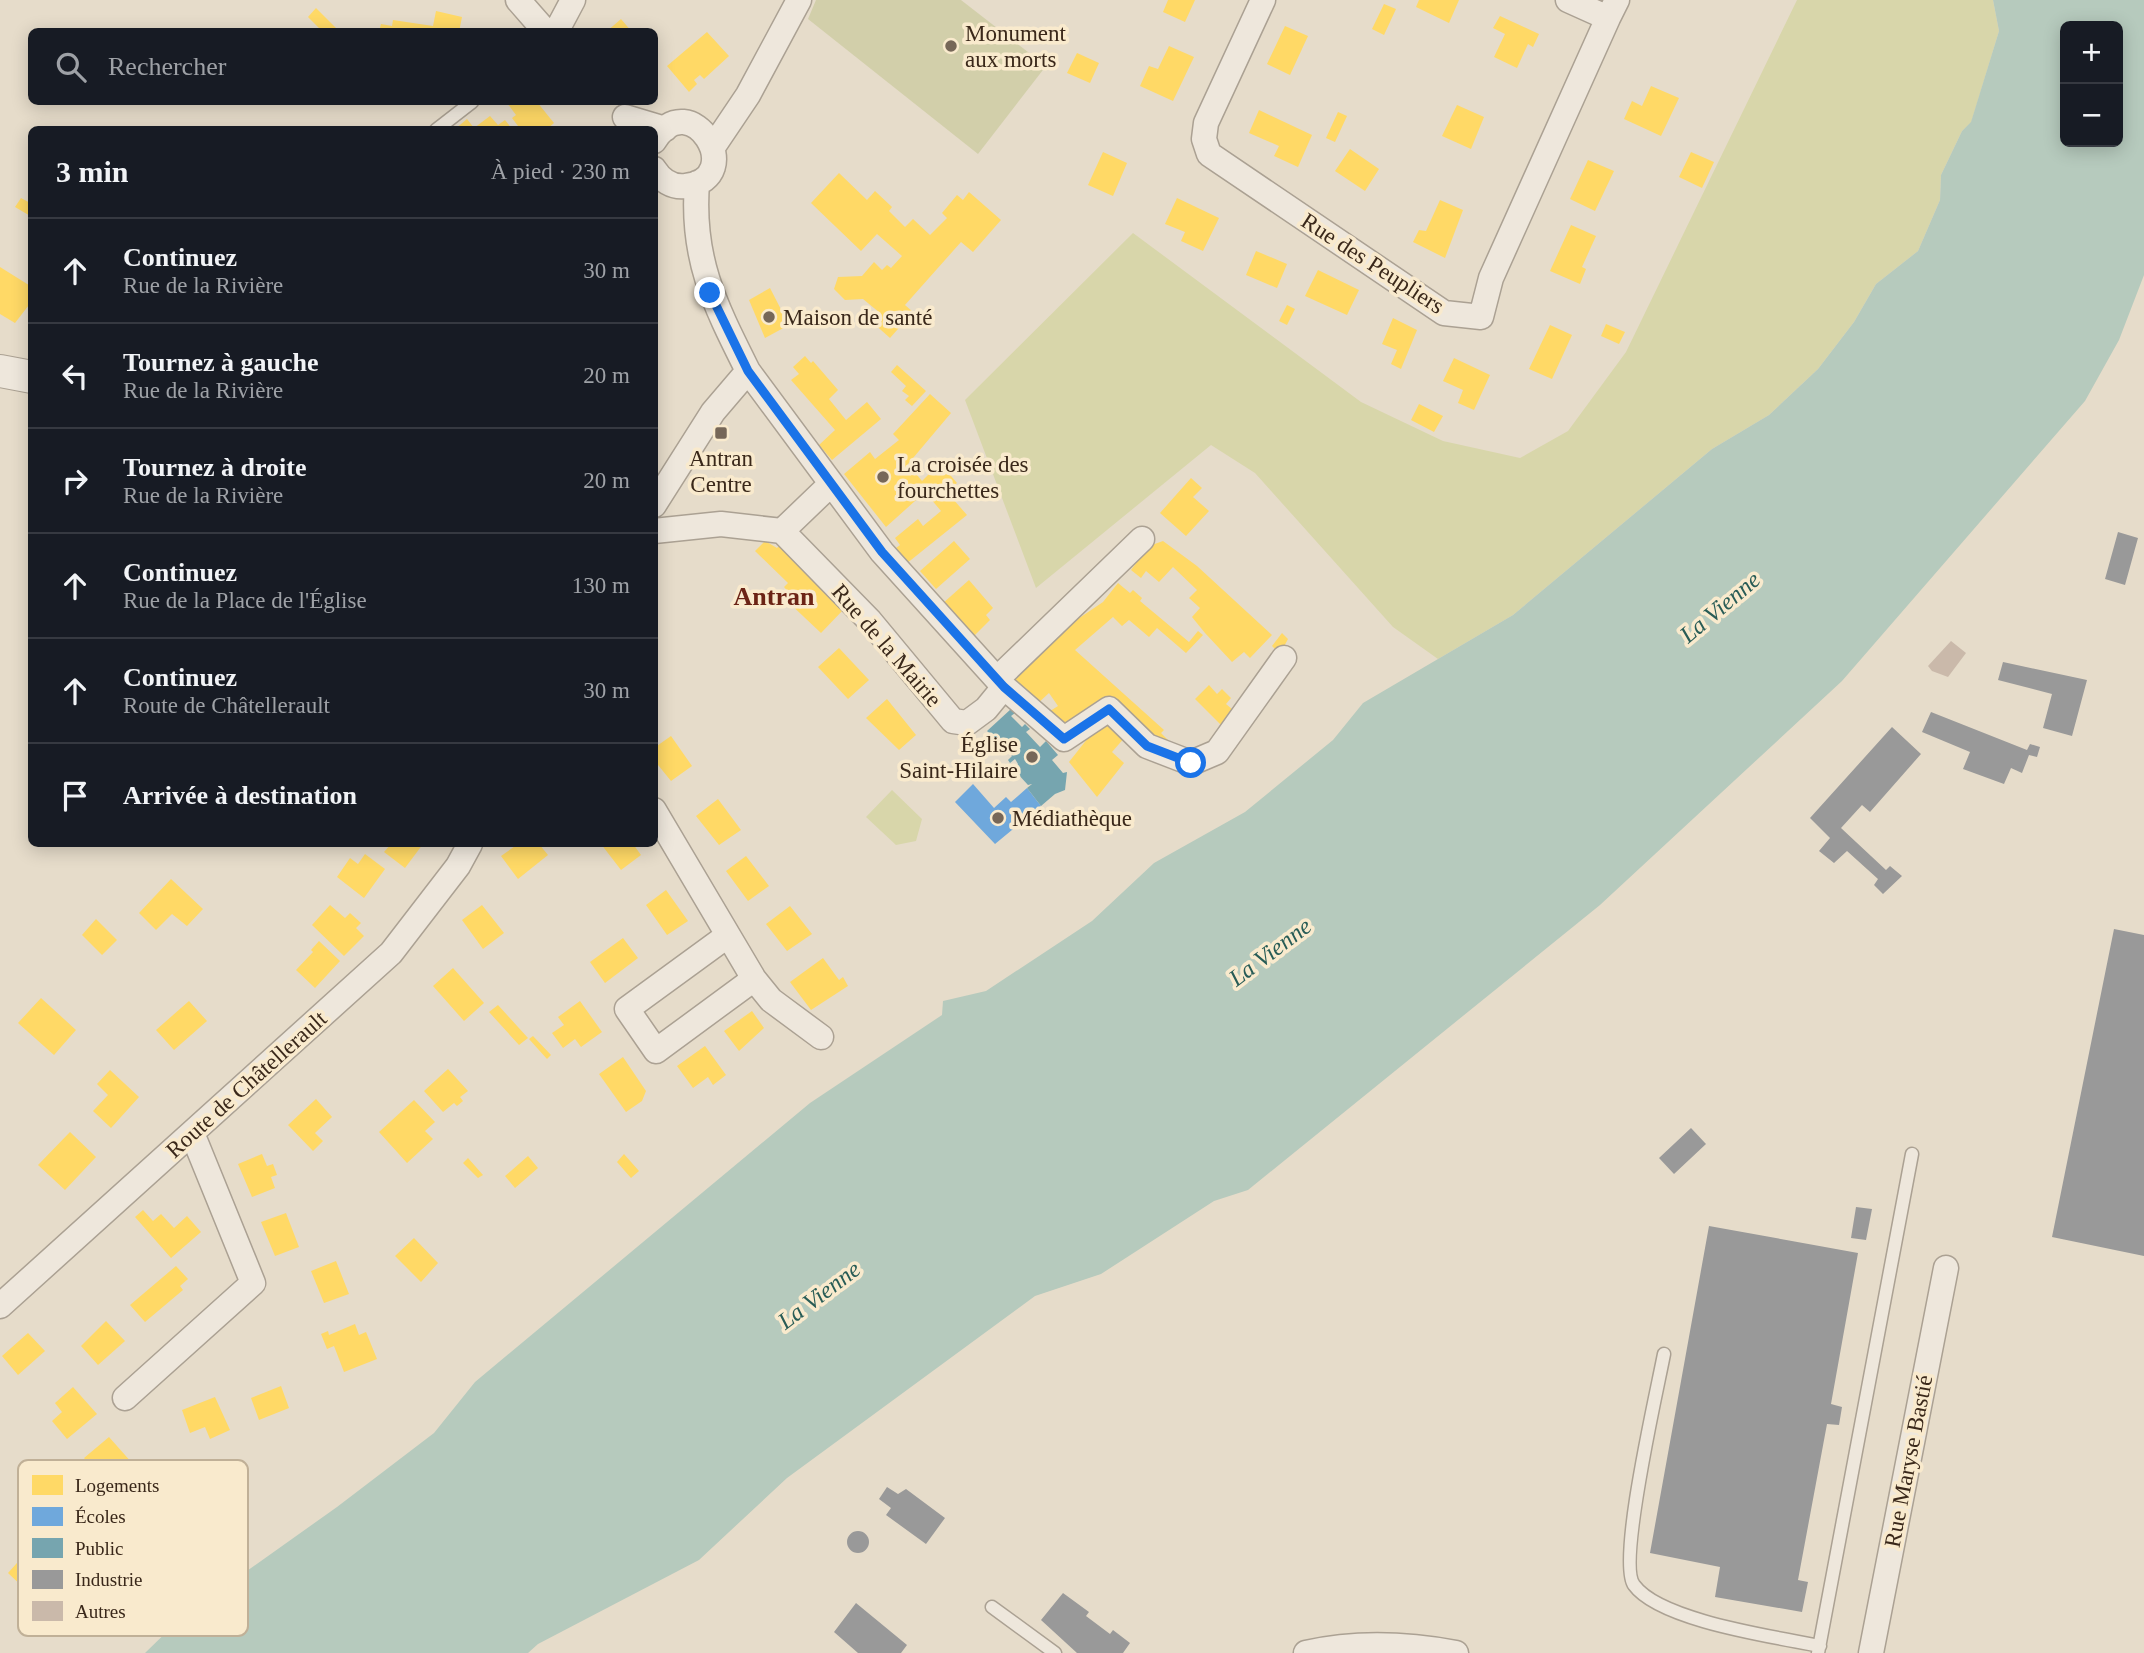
<!DOCTYPE html>
<html lang="fr">
<meta charset="utf-8">
<style>
:root{--surface:#171b24;--page:#20242c;--text:#f1f3f6;--muted:#9ea1a6;--line:#363941}
body{margin:0;font-family:Georgia,serif;background:var(--page);color:var(--text)}
.controls{position:absolute;right:21px;top:21px;display:grid;overflow:hidden;border-radius:10px;box-shadow:0 4px 18px #0003}
.controls button{width:63px;height:63px;display:grid;place-items:center;padding:0;border:0;border-bottom:2px solid var(--line);background:var(--surface);color:var(--text);font:35px sans-serif}
.stop{position:absolute;width:21px;height:21px;margin:-16px;border:5px solid #1a73e8;border-radius:50%;background:#fff}
.stop.end{background:#1a73e8;border-color:#fff;box-shadow:0 2px 7px #0008}
.list{margin:0;padding:0;list-style:none}
h2{display:flex;justify-content:space-between;align-items:center;height:91px;margin:0;padding:0 28px;font-size:30px}
h2 small{font-size:23px;font-weight:400;color:var(--muted)}
.list li{display:grid;grid-template-columns:46px 1fr auto;gap:21px;align-items:center;box-sizing:border-box;height:105px;padding:0 28px;border-top:2px solid var(--line)}
.list b{display:block;font-size:26px;white-space:nowrap}
.list p{margin:0;font-size:23px;white-space:nowrap;color:var(--muted)}
.list em{font-size:23px;font-style:normal;color:var(--muted)}
.icon{flex:none;width:38px;height:38px;fill:none;stroke:currentColor;stroke-width:2;stroke-linecap:round;stroke-linejoin:round}
.map{position:relative;flex:none;width:2144px;height:1653px;overflow:hidden}
.search{position:absolute;background:var(--surface);box-shadow:0 4px 18px #0003;left:28px;top:28px;width:630px;height:77px;display:flex;align-items:center;gap:18px;box-sizing:border-box;padding:0 24px;border-radius:10px;color:var(--muted);font-size:26px}
.panel{position:absolute;background:var(--surface);box-shadow:0 4px 18px #0003;left:28px;top:126px;width:630px;height:721px;border-radius:10px}
.map>svg:first-child{display:block}
</style>
<div class="map">
<svg width="2144" height="1653" viewBox="0 0 2144 1653">
<rect width="100%" height="100%" fill="#e6dcca"/>
<path fill="#d8d6aa" d="M1797 0H1993L1999 31 1971 123 1962 131 1941 175 1940 200 1918 251 1876 284 1854 322 1818 369 1769 415 1712 449 1513 615 1438 659 1393 627 1255 473 1211 445 1036 588 965 400 1133 233 1361 402 1443 441 1520 458 1568 431 1626 352Z
M892 790 922 819 916 841 896 845 866 817Z"/>
<path fill="#d2cfaa" d="M816 0H961L1046 66 978 154 808 19Z"/>
<path fill="#b6cabd" fill-rule="evenodd" d="M1993 0H2144V275L2119 340 2085 401 1842 681 1600 905 1248 1190 1214 1201 1101 1274 1035 1296 787 1478 699 1560 538 1644 528 1653H145L182 1617 337 1507 434 1433 475 1382 810 1103 942 1015 943 1001 986 991 1092 921 1154 863 1245 812 1333 740 1363 703 1513 615 1712 449 1769 415 1818 369 1854 322 1876 284 1918 251 1940 200 1941 175 1962 131 1971 122 1999 31ZM2065 26H2118V142H2065Z"/>
<path fill="#ffd966" d="M1168 0H1195L1185 22 1163 12Z
M1419 0H1459L1449 23 1416 7Z
M1384 4 1396 9 1384 35 1372 29Z
M316 8 340 32H323L308 17Z
M436 11 462 17 459 32H379L381 24 392 26 393 20 433 26Z
M1500 16 1539 34 1533 47 1528 44 1517 68 1494 57 1505 34 1493 28Z
M621 19 632 32H606Z
M1285 26 1308 36 1290 75 1267 64Z
M707 32 729 56 704 79 700 75 694 80 697 84 689 92 667 66Z
M1169 46 1194 57 1173 101 1140 86 1149 66 1158 69Z
M1077 53 1099 63 1090 83 1067 73Z
M1651 86 1679 98 1661 136 1624 119 1632 101 1642 106Z
M510 102H537L554 123 546 130H521L512 118 516 115 507 103Z
M1457 105 1484 117 1471 149 1442 136Z
M1259 110 1312 135 1298 167 1274 156 1279 146 1249 133Z
M1338 112 1347 116 1335 142 1326 138Z
M490 116 498 125 505 120 513 130H454L467 119 474 128Z
M1350 149 1379 169 1365 191 1335 171Z
M1103 152 1127 163 1113 196 1088 185Z
M1691 152 1714 162 1702 188 1679 177Z
M1588 160 1614 171 1595 211 1570 199Z
M839 173 867 200 875 191 892 207 889 211 905 227 913 219 930 235 947 218 942 213 957 195 963 200 969 192 1001 220 973 252 961 242 905 305 913 312 890 338 872 322 880 313 863 299 845 300 834 289 838 277 862 276 874 262 882 270 887 265 891 268 902 256 877 234 861 251 811 203Z
M21 198 32 204V217L15 207Z
M1177 198 1219 218 1203 251 1181 241 1185 232 1165 224Z
M1440 200 1463 210 1445 258 1413 242 1419 230 1426 231Z
M1571 225 1596 236 1582 267 1586 269 1580 284 1550 271Z
M1256 251 1287 264 1277 288 1246 275Z
M0 267 32 287V301L15 323 0 314Z
M1318 270 1359 290 1347 315 1305 296Z
M770 288 789 325 765 338 749 300Z
M1287 305 1295 309 1287 325 1279 321Z
M1393 318 1417 330 1401 369 1391 364 1397 350 1382 344Z
M1606 324 1625 332 1619 344 1601 336Z
M1550 325 1572 335 1552 379 1529 369Z
M805 356 811 363 813 361 838 390 829 399 846 420 867 402 881 419 832 460 819 445 835 430 791 380 799 374 793 367Z
M1454 358 1490 375 1474 410 1458 403 1463 390 1443 381Z
M897 365 926 391 912 406 905 400 909 396 902 391 906 386 891 372Z
M930 394 951 413 908 464 922 481 940 463 957 483 946 491 967 515 906 564 896 548 900 545 895 538 918 519 923 526 941 511 925 492 886 527 844 474 870 452 875 459 899 440 893 434Z
M1419 404 1443 416 1434 432 1411 420Z
M1191 478 1202 488 1193 497 1209 511 1186 536 1160 513Z
M765 541 777 548 779 546 845 608 821 633 786 600 791 595 784 587 788 583 755 551Z
M954 541 970 559 936 589 920 571Z
M1163 541 1197 566 1272 635 1250 658 1244 652 1232 662 1205 633 1192 617 1200 608 1189 598 1197 590 1173 567 1159 582 1146 571 1141 578 1131 570 1149 546Z
M969 580 993 608 986 615 990 620 973 637 942 604Z
M1118 583 1130 593 1133 590 1142 598 1140 601 1189 642 1198 631 1203 635 1186 653 1157 628 1149 637 1129 620 1122 626 1113 617 1075 650 1164 730 1161 733 1168 740 1162 746 1099 701 1065 724 1047 713 1058 706 1049 693 1036 705 1012 680 1063 629 1103 602Z
M1282 633 1288 639 1280 654 1272 646Z
M839 648 869 680 848 699 818 667Z
M1209 685 1217 694 1222 689 1231 698 1226 704 1239 715 1227 731 1195 699Z
M887 699 916 735 899 750 866 718Z
M1103 719 1126 736 1112 752 1124 763 1097 797 1069 762Z
M671 736 692 766 671 781 654 760V748Z
M718 799 741 830 719 845 696 816Z
M391 844H423L405 868 384 852Z
M518 844H539L548 855 518 879 501 856Z
M601 844H633L641 855 621 870Z
M365 854 385 869 364 898 337 877 350 858 358 864Z
M746 856 769 886 748 901 726 871Z
M171 879 203 909 187 926 172 914 156 930 139 913Z
M666 890 688 921 667 935 646 905Z
M330 905 345 918 350 913 361 923 356 928 364 936 344 956 312 925Z
M482 905 504 933 483 949 462 920Z
M790 906 812 934 787 951 766 924Z
M96 919 117 940 102 955 82 935Z
M623 938 638 958 605 983 590 962Z
M319 941 340 961 315 988 296 970 313 952 311 950Z
M823 958 839 980 843 977 848 986 811 1010 790 982Z
M453 968 484 1003 464 1021 433 986Z
M41 998 76 1030 54 1055 18 1023Z
M189 1001 207 1021 174 1050 156 1030Z
M580 1001 602 1032 581 1047 575 1039 563 1048 552 1033 564 1025 558 1017Z
M498 1005 528 1038 519 1045 489 1012Z
M752 1011 764 1028 739 1051 724 1031Z
M533 1036 551 1055 547 1059 529 1039Z
M705 1046 726 1075 713 1085 708 1077 693 1088 677 1066Z
M623 1057 646 1091 642 1101 626 1112 599 1074Z
M448 1069 468 1091 460 1097 463 1101 457 1106 454 1103 443 1112 424 1091Z
M110 1070 139 1097 111 1128 93 1111 108 1095 97 1084Z
M316 1099 332 1117 315 1133 323 1141 313 1151 288 1125Z
M414 1100 435 1122 425 1131 433 1139 407 1163 379 1132Z
M70 1132 96 1157 65 1190 38 1165Z
M262 1154 267 1166 273 1164 277 1175 271 1177 275 1188 252 1197 238 1164Z
M624 1154 639 1171 631 1178 617 1162Z
M528 1156 538 1168 515 1188 505 1176Z
M468 1158 483 1175 478 1178 463 1163Z
M143 1210 153 1221 161 1214 174 1228 187 1216 201 1232 171 1258 135 1217Z
M286 1213 299 1247 275 1256 261 1222Z
M414 1238 438 1263 421 1282 395 1256Z
M336 1261 349 1294 324 1303 311 1271Z
M176 1266 188 1279 180 1286 183 1290 145 1322 130 1305Z
M106 1321 125 1341 98 1365 81 1346Z
M355 1324 359 1335 366 1332 377 1359 344 1372 334 1346 327 1349 321 1334 328 1331 329 1335Z
M28 1333 45 1351 18 1375 2 1356Z
M281 1386 289 1408 259 1420 251 1398Z
M73 1387 97 1414 67 1439 52 1421 62 1412 55 1403Z
M215 1397 230 1430 210 1439 205 1427 190 1433 182 1410Z
M109 1437 133 1464 109 1486 84 1458Z
M41 1536 81 1573 91 1561 103 1572 65 1614 32 1583 26 1590 8 1573Z"/>
<path fill="#6fa8dc" d="M973 784 994 808 1006 797 1011 802 1027 788 1041 806 995 844 955 802Z"/>
<path fill="#76a5af" d="M1011 709 1015 713 1011 716 1022 727 1025 724 1030 729 1026 732 1040 747 1046 741 1058 755 1052 760 1063 773 1067 772 1065 790 1055 794 1041 806 1027 788 1032 784 1028 785 1015 771 1018 764 1015 759 1010 763 1008 760 1012 756 1007 750 1002 754 998 750 1003 746 987 731Z"/>
<path fill="#999" d="M2118 532 2138 538 2125 585 2105 579Z
M2003 662 2087 680 2072 736 2043 728 2052 694 1998 680Z
M1931 712 2027 750 2030 744 2040 747 2037 757 2029 755 2022 773 2011 768 2004 784 1963 769 1970 752 1922 732Z
M1892 727 1921 754 1870 812 1862 805 1841 828 1886 870 1890 866 1902 876 1883 894 1874 885 1878 879 1847 851 1834 863 1819 851 1830 838 1810 818Z
M2114 929 2144 935V1256L2052 1237Z
M1691 1128 1706 1144 1674 1174 1659 1158Z
M1856 1207 1872 1209 1866 1240 1851 1238Z
M1709 1226 1858 1253 1831 1404 1842 1407 1839 1425 1827 1424 1798 1580 1808 1582 1802 1612 1715 1597 1720 1567 1650 1553Z
M887 1487 898 1494 906 1489 945 1518 926 1544 886 1515 891 1508 879 1499Z
M847 1542a11 11 0 1 1 22 0a11 11 0 1 1-22 0Z
M1063 1593 1089 1612 1086 1616 1110 1634 1113 1630 1130 1643 1123 1653H1077L1041 1620Z
M856 1603 907 1645 901 1653H858L834 1632Z"/>
<path fill="#cab9aa" d="M1951 641 1966 653 1948 677 1932 671 1928 666Z"/>
<g fill="none" stroke-linecap="round" stroke-linejoin="round">
<defs>
<path id="service" d="M436 130 472 102
M1664 1354C1657 1391 1617 1563 1634 1585 1660 1621 1776 1637 1820 1646
M992 1607 1055 1653
M1818 1653 1912 1154"/>
<path id="minor" d="M518 0 546 32
M1263 0 1206 123 1204 139 1209 154 1444 313 1481 317 1491 278 1608 18
M1568 0 1608 18 1617 0
M556 32 573 0
M625 117 665 129
M654 141C691 82 749 178 686 186 672 188 661 180 654 169
M713 147 748 95 799 0
M654 505 713 412 748 371C715 305 691 259 697 183
M654 531 721 524 782 531 870 621 953 721 967 723 986 709 1004 687 882 552 748 371
M782 531 831 484
M997 679 1142 539
M1004 687 1064 739 1109 709 1147 746 1191 763 1217 752 1284 658
M654 810 754 979 656 1051 627 1009 727 936
M754 979 771 1000 821 1037
M0 1306 391 953 458 866 470 844
M125 1398 253 1283 192 1133
M1306 1653C1354 1642 1408 1644 1456 1653
M1871 1653 1946 1268"/>
<path id="tertiary" d="M0 371 32 377"/>
</defs>
<use href="#service" stroke="#aba193" stroke-width="15"/>
<use href="#minor" stroke="#aba193" stroke-width="27"/>
<use href="#tertiary" stroke="#aba193" stroke-width="34"/>
<use href="#service" stroke="#eee7dc" stroke-width="12"/>
<use href="#minor" stroke="#eee7dc" stroke-width="24"/>
<use href="#tertiary" stroke="#eee7dc" stroke-width="32"/>
</g>
<g fill="none" stroke-linecap="round" stroke-linejoin="round">
<path stroke="#1a73e8" stroke-width="9" d="M710 293 748 371 882 552 1004 687 1064 739 1109 709 1147 746 1191 763"/>
</g>
<g fill="#766758" stroke="#f9eacd" stroke-width="2.5">
<circle cx="951" cy="46" r="7"/>
<circle cx="769" cy="317" r="7"/>
<rect x="714" y="426" width="14" height="14" rx="3.5"/>
<circle cx="883" cy="477" r="7"/>
<circle cx="1032" cy="757" r="7"/>
<circle cx="998" cy="818" r="7"/>
</g>
<g text-anchor="middle" stroke-width="7" stroke-linejoin="round" paint-order="stroke">
<g font-size="23" fill="#3a281a" stroke="#f9eacd" text-anchor="start">
<text x="965" y="41">Monument<tspan x="965" dy="26">aux morts</tspan></text>
<text x="783" y="325">Maison de santé</text>
<text x="721" y="466" text-anchor="middle">Antran<tspan x="721" dy="26">Centre</tspan></text>
<text x="897" y="472">La croisée des<tspan x="897" dy="26">fourchettes</tspan></text>
<text x="1018" y="752" text-anchor="end">Église<tspan x="1018" dy="26">Saint-Hilaire</tspan></text>
<text x="1012" y="826">Médiathèque</text>
</g>
<g font-size="23" fill="#3a281a" stroke="#f9eacd">
<text transform="translate(1373 263) rotate(33)" y="8">Rue des Peupliers</text>
<text transform="translate(887 645) rotate(49)" y="8">Rue de la Mairie</text>
<text transform="translate(246 1084) rotate(-42)" y="8">Route de Châtellerault</text>
<text transform="translate(1908 1461) rotate(-79)" y="8">Rue Maryse Bastié</text>
</g>
<g font-size="24" font-style="italic" fill="#285c56" stroke="#f9eacd">
<text transform="translate(1720 607) rotate(-40)" y="8">La Vienne</text>
<text transform="translate(1270 952) rotate(-37)" y="8">La Vienne</text>
<text transform="translate(819 1295) rotate(-37)" y="8">La Vienne</text>
</g>
<g font-size="26" font-weight="bold" fill="#6b2315" stroke="#f9eacd">
<text x="774" y="605">Antran</text>
</g>
</g>
<rect x="18" y="1460" width="230" height="176" rx="10" fill="#f9eacd" stroke="#c0b097" stroke-width="2"/>
<rect x="32" y="1475" width="31" height="20" fill="#ffd966"/>
<rect x="32" y="1507" width="31" height="19" fill="#6fa8dc"/>
<rect x="32" y="1538" width="31" height="20" fill="#76a5af"/>
<rect x="32" y="1570" width="31" height="19" fill="#999"/>
<rect x="32" y="1601" width="31" height="20" fill="#cab9aa"/>
<g font-size="19" fill="#3a281a">
<text x="75" y="1492">Logements</text>
<text x="75" y="1523">Écoles</text>
<text x="75" y="1555">Public</text>
<text x="75" y="1586">Industrie</text>
<text x="75" y="1618">Autres</text>
</g>
</svg>
<div class="controls">
<button>+</button>
<button>−</button>
</div>
<div class="stop" style="left:1191px;top:763px"></div>
<div class="stop end" style="left:710px;top:293px"></div>
<div class="search"><svg class="icon" aria-label="search" viewBox="0 0 24 24"><circle cx="10" cy="10" r="6"/><path d="M15 15l6 6"/></svg>Rechercher</div>
<section class="panel">
<h2>3 min<small>À pied · 230 m</small></h2>
<ul class="list">
<li><svg class="icon" aria-label="ahead" viewBox="0 0 24 24"><path d="M12 20V5M6 11l6-6 6 6"/></svg><div><b>Continuez</b><p>Rue de la Rivière</p></div><em>30 m</em></li>
<li><svg class="icon" aria-label="left" viewBox="0 0 24 24"><path d="M17 20v-9H6M10 6l-5 5 5 5"/></svg><div><b>Tournez à gauche</b><p>Rue de la Rivière</p></div><em>20 m</em></li>
<li><svg class="icon" aria-label="right" viewBox="0 0 24 24"><path d="M7 20v-9h11M14 6l5 5-5 5"/></svg><div><b>Tournez à droite</b><p>Rue de la Rivière</p></div><em>20 m</em></li>
<li><svg class="icon" aria-label="ahead" viewBox="0 0 24 24"><path d="M12 20V5M6 11l6-6 6 6"/></svg><div><b>Continuez</b><p>Rue de la Place de l'Église</p></div><em>130 m</em></li>
<li><svg class="icon" aria-label="ahead" viewBox="0 0 24 24"><path d="M12 20V5M6 11l6-6 6 6"/></svg><div><b>Continuez</b><p>Route de Châtellerault</p></div><em>30 m</em></li>
<li><svg class="icon" aria-label="arrive" viewBox="0 0 24 24"><path d="M6 21V4h12l-3 4 3 4H6"/></svg><div><b>Arrivée à destination</b></div></li>
</ul>
</section>
</div>
